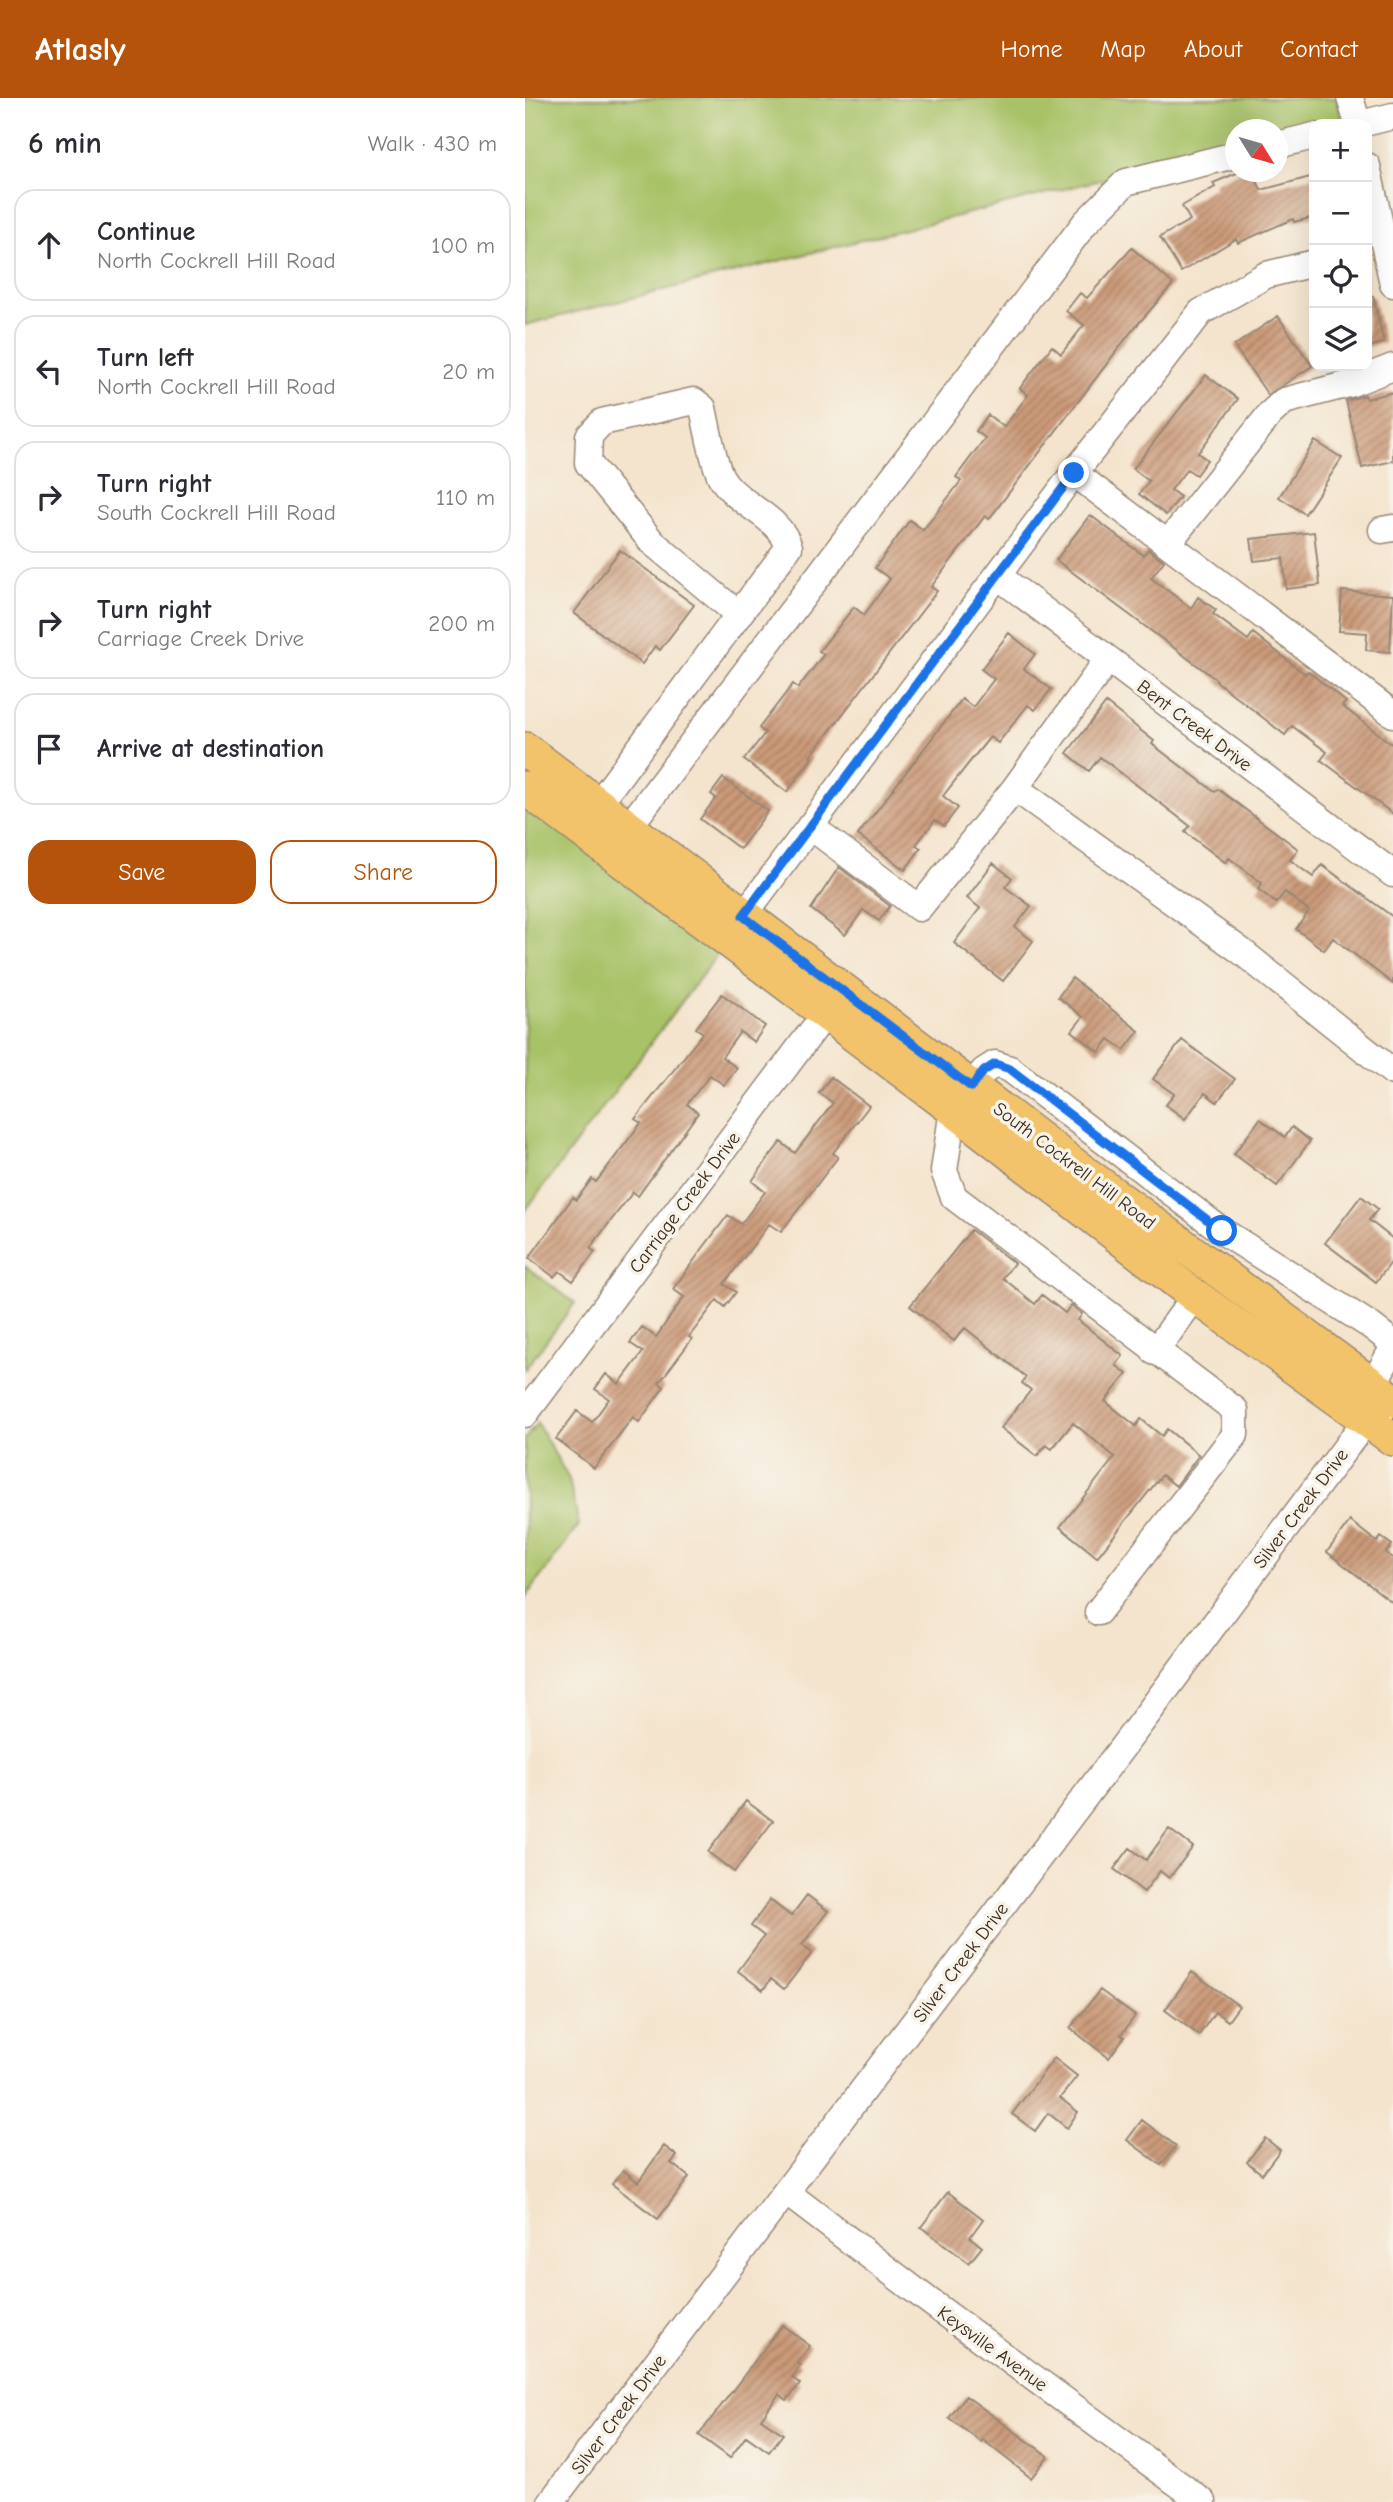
<!DOCTYPE html>
<meta charset="utf-8">
<style>
:root{--surface:#fff;--page:#f2f2f3;--text:#2b2b33;--muted:#7c7c81;--line:#e1e1e2;--accent:#b45309}
body{margin:0;font-family:"Comic Neue",sans-serif;background:var(--page);color:var(--text)}
.controls{position:absolute;right:21px;top:21px;display:grid;overflow:hidden;border-radius:14px;box-shadow:0 7px 28px #0002}
.controls button{width:63px;height:63px;display:grid;place-items:center;padding:0;border:0;border-bottom:2px solid var(--line);background:var(--surface);color:var(--text);font:35px sans-serif}
.compass{position:absolute;left:700px;top:21px;width:63px;height:63px;border-radius:50%;background:var(--surface);box-shadow:0 7px 28px #0002;rotate:127deg}
.stop{position:absolute;width:21px;height:21px;margin:-16px;border:5px solid #1a73e8;border-radius:50%;background:#fff}
.stop.end{background:#1a73e8;border-color:#fff;box-shadow:0 2px 7px #0008}
.list{margin:0;padding:0;list-style:none}
h2{display:flex;justify-content:space-between;align-items:center;height:91px;margin:0;padding:0 28px;font-size:30px}
h2 small{font-size:23px;font-weight:400;color:var(--muted)}
.list li{display:grid;grid-template-columns:46px 1fr auto;gap:21px;align-items:center;box-sizing:border-box;height:112px;margin:0 14px 14px;padding:0 14px;border:2px solid var(--line);border-radius:21px}
.list b{display:block;font-size:26px;white-space:nowrap}
.list p{margin:0;font-size:23px;white-space:nowrap;color:var(--muted)}
.list em{font-size:23px;font-style:normal;color:var(--muted)}
.actions{display:flex;gap:14px;padding:21px 28px}
.actions a{flex:1;padding:16px 0;border:2px solid var(--accent);border-radius:21px;text-align:center;font-size:24px;color:var(--accent)}
.actions .main{background:var(--accent);color:#fff}
.icon{flex:none;width:38px;height:38px;fill:none;stroke:currentColor;stroke-width:2;stroke-linecap:round;stroke-linejoin:round}
.map{position:relative;flex:none;width:868px;height:2404px;overflow:hidden}
header{display:flex;align-items:center;gap:42px;box-sizing:border-box;height:98px;padding:0 35px;background:var(--accent);color:#fff}
header strong{font-size:33px}
nav{display:flex;gap:38px;margin-inline-start:auto;font-size:24px}
main{display:flex}
aside{flex:1;background:var(--surface)}
.map>svg:first-child{display:block}
</style>
<header>
<strong>Atlasly</strong>
<nav><a>Home</a><a>Map</a><a>About</a><a>Contact</a></nav>
</header>
<main>
<aside>
<h2>6 min<small>Walk · 430 m</small></h2>
<ul class="list">
<li><svg class="icon" aria-label="ahead" viewBox="0 0 24 24"><path d="M12 20V5M6 11l6-6 6 6"/></svg><div><b>Continue</b><p>North Cockrell Hill Road</p></div><em>100 m</em></li>
<li><svg class="icon" aria-label="left" viewBox="0 0 24 24"><path d="M17 20v-9H6M10 6l-5 5 5 5"/></svg><div><b>Turn left</b><p>North Cockrell Hill Road</p></div><em>20 m</em></li>
<li><svg class="icon" aria-label="right" viewBox="0 0 24 24"><path d="M7 20v-9h11M14 6l5 5-5 5"/></svg><div><b>Turn right</b><p>South Cockrell Hill Road</p></div><em>110 m</em></li>
<li><svg class="icon" aria-label="right" viewBox="0 0 24 24"><path d="M7 20v-9h11M14 6l5 5-5 5"/></svg><div><b>Turn right</b><p>Carriage Creek Drive</p></div><em>200 m</em></li>
<li><svg class="icon" aria-label="arrive" viewBox="0 0 24 24"><path d="M6 21V4h12l-3 4 3 4H6"/></svg><div><b>Arrive at destination</b></div></li>
</ul>
<div class="actions"><a class="main">Save</a><a>Share</a></div>
</aside>
<div class="map">
<svg width="868" height="2404" viewBox="0 0 868 2404">
<defs>
<pattern id="building-hatch" width="6" height="6" patternUnits="userSpaceOnUse" patternTransform="scale(1.75)"><rect width="6" height="6" fill="#cb9a79"/><path d="M-1 1l2-2M0 6l6-6M5 7l2-2" fill="none" stroke="#a67e63"/></pattern>
</defs>
<rect width="100%" height="100%" fill="#f7f3e8"/>
<filter id="ink" filterUnits="userSpaceOnUse"><feTurbulence type="fractalNoise" baseFrequency=".0143" numOctaves="2"/><feDisplacementMap in="SourceGraphic" scale="14" xChannelSelector="R" yChannelSelector="G"/><feConvolveMatrix kernelMatrix="1 2 1 2 8 2 1 2 1" color-interpolation-filters="sRGB"/></filter>
<filter id="wash" filterUnits="userSpaceOnUse"><feTurbulence type="fractalNoise" baseFrequency=".00686" numOctaves="4" result="noise"/><feDisplacementMap in="SourceGraphic" scale="28" xChannelSelector="R" yChannelSelector="G"/><feGaussianBlur stdDeviation="1.57" result="paint"/><feColorMatrix in="noise" values="0 0 0 0 0 0 0 0 0 0 0 0 0 0 0 0 0 1.4 0 .05"/><feComposite in="paint" operator="in"/></filter>
<g filter="url(#wash)">
<rect width="100%" height="100%" fill="#f4e4cd"/>
<path fill="#a8c268" stroke="#727643" stroke-width="2" d="M0 0H811L817 21 789 26 753 38 752 32H710V48L0 227Z
M0 706 198 849 0 1113Z
M0 1168 50 1205 0 1271Z
M12 1325 44 1381 54 1427 0 1500V1341Z"/>
<g id="blocks">
<path fill="url(#building-hatch)" d="M714 74H728L736 92 789 78V119L769 124 768 121 713 145 711 141 656 174 635 139 665 122 657 108 690 89 688 85Z
M607 150 648 186 606 234 464 421 460 418 406 489 412 493 285 659 287 660 262 694 219 662 240 635 234 630 268 586 273 590 299 556 294 553 329 509 339 517 365 481 350 470 385 422 398 432 436 383 431 379 460 340 451 333 463 317 479 329 503 297 495 290 527 248 536 256 559 227 541 213 555 195 562 200Z
M848 198 859 245 842 249V199Z
M753 218 787 268 743 297 709 248Z
M681 277 713 301 673 355 682 362 671 377 662 371 646 392 655 399 641 417 614 396 624 383 608 371Z
M868 294V363L837 370 821 303 840 297 841 301Z
M790 343 817 360 780 416 754 399Z
M565 417 618 457 623 451 639 463 626 480 666 510 673 499 691 512 688 516 723 542 728 535 780 576 783 573 821 604 817 608 868 647V716L796 662 802 654 767 628 760 637 691 583 692 582 531 462Z
M789 434 795 487 761 491 758 460 729 463 726 441Z
M95 452 169 507 135 552 130 548 117 566 49 515Z
M817 493 868 497 865 554 841 552 842 535 814 533Z
M484 535 510 556 499 571 526 591 510 612 503 607 473 645 465 639 443 666 418 698 433 710 419 728 410 722 391 747 396 750 380 772 333 737 437 601 448 609 469 581 456 571Z
M581 605 629 643 627 646 690 694 693 691 773 751 765 762 788 779 797 767 868 819V886L808 840 799 852 771 831 784 813 760 794 751 805 733 791 737 785 704 760 701 765 660 734 665 728 575 659 564 673 542 655Z
M198 680 243 713 215 751 175 721 191 700 186 696Z
M468 765 487 780 480 789 506 808 490 829 508 843 478 883 429 845 455 810 442 800Z
M314 769 365 808 354 823 338 812 320 837 286 811Z
M547 880 614 933 599 952 584 941 574 954 547 933 558 919 533 899Z
M197 896 240 928 229 944 215 934 197 959 212 970 199 987 185 977 162 1006 173 1015 113 1098 108 1094 65 1150 70 1154 48 1183 34 1173 29 1179 4 1160 48 1099 51 1102 67 1081 71 1084 116 1025 110 1021 178 935 171 930Z
M657 942 710 981 692 1004 680 995 660 1021 641 1007 649 996 628 981Z
M306 979 344 1008 308 1055 313 1059 256 1134 244 1126 199 1186 211 1194 200 1209 192 1202 164 1239 167 1241 134 1285 139 1289 114 1324 108 1319 69 1370 31 1341 52 1313 67 1324 84 1301 70 1291 81 1276 94 1286 118 1254 105 1245 117 1229 131 1239 159 1199 148 1191 178 1150 203 1117 216 1126 240 1094 227 1083 245 1058 256 1044 270 1055 308 1005 294 995Z
M735 1021 760 1039 767 1029 785 1043 752 1088 709 1056Z
M836 1098 853 1111 844 1122 868 1141V1162L851 1184 800 1145Z
M446 1132 489 1165 478 1180 510 1206 517 1197 540 1215 546 1207 557 1216 553 1222 598 1258 591 1267 602 1276 580 1303 611 1328 616 1321 637 1338 642 1331 674 1357 651 1388 637 1377 572 1459 535 1429 590 1359 548 1325 527 1351 521 1347 512 1358 476 1330 506 1292 497 1285 501 1279 440 1230 429 1243 385 1208Z
M825 1423 852 1444 856 1439 867 1447 861 1455 868 1460V1505L802 1454Z
M221 1703 248 1723 209 1774 183 1754Z
M644 1731 668 1749 644 1780 635 1773 619 1794 589 1771 605 1750 621 1762Z
M282 1797 303 1813 277 1847 287 1855 259 1891 246 1881 238 1892 213 1873 239 1838 226 1828 245 1802 266 1818Z
M667 1874 714 1908 703 1923 690 1914 674 1937 640 1912Z
M575 1892 610 1918 596 1937 599 1939 584 1960 545 1930Z
M529 1960 552 1978 535 2000 553 2014 542 2030 523 2015 510 2033 487 2016Z
M617 2022 651 2048 636 2067 602 2042Z
M740 2040 755 2052 737 2076 722 2064Z
M139 2048 152 2058 146 2065 164 2079 133 2121 87 2086 98 2072 113 2084Z
M423 2094 458 2121 445 2139 457 2149 444 2165 396 2129Z
M257 2227 285 2248 272 2265 276 2267 267 2279 275 2286 262 2302 254 2296 236 2321 258 2336 244 2354 221 2338 205 2360 174 2337Z
M441 2298 523 2358 506 2380 458 2342 456 2344 424 2320Z"/>
</g>
</g>
<g filter="url(#ink)">
<use href="#blocks" fill-opacity="0" stroke="#988776" stroke-width="2"/>
<g fill="none" stroke-linecap="round" stroke-linejoin="round">
<defs>
<path id="minor" d="M825 0 833 26
M835 26 868 18
M752 47 789 38
M842 68 868 186
M549 375 868 616
M857 432 868 430
M643 445 745 316 759 303 824 286 868 269
M473 478 868 776
M490 690 716 853 868 974
M62 721 264 449C254 417 213 408 196 379 188 364 182 328 178 310L169 303 77 324 64 338 63 365 127 444 214 517
M285 728 394 810 490 690 583 561
M103 730 560 125 601 84 710 57
M207 833 549 375 676 214 741 177 789 165
M630 1254 670 1198
M844 1306 848 1287 868 1250
M0 1316 312 900
M573 1514 710 1337V1312L429 1099 419 1073 428 1011 459 973 470 966 485 971 697 1133 846 1228 868 1245
M261 2094 404 2203 678 2404
M26 2404 621 1618 842 1321 857 1312"/>
<path id="major" d="M0 651 544 1063 868 1302
M0 690 428 1011 670 1198 868 1341"/>
</defs>
<use href="#minor" stroke="#988776" stroke-width="29"/>
<use href="#major" stroke="#988776" stroke-width="36"/>
<use href="#minor" stroke="#fff" stroke-width="26"/>
<use href="#major" stroke="#f2c36a" stroke-width="33"/>
</g>
</g>
<g fill="none" stroke-linecap="round" stroke-linejoin="round" filter="url(#ink)">
<path stroke="#1a73e8" stroke-width="9" d="M549 375 218 818 446 989 459 973 470 966 485 971 697 1133"/>
</g>
<g text-anchor="middle" stroke-width="7" stroke-linejoin="round" paint-order="stroke">
<g font-size="19" fill="#3b2a1e" stroke="#f7f3e8">
<text transform="translate(670 627) rotate(37)" y="7">Bent Creek Drive</text>
<text transform="translate(550 1067) rotate(37)" y="7">South Cockrell Hill Road</text>
<text transform="translate(159 1104) rotate(-53)" y="7">Carriage Creek Drive</text>
<text transform="translate(775 1410) rotate(-53)" y="7">Silver Creek Drive</text>
<text transform="translate(435 1864) rotate(-53)" y="7">Silver Creek Drive</text>
<text transform="translate(468 2250) rotate(36)" y="7">Keysville Avenue</text>
<text transform="translate(93 2316) rotate(-53)" y="7">Silver Creek Drive</text>
</g>
</g>
</svg>
<div class="controls">
<button>+</button>
<button>−</button>
<button><svg class="icon" aria-label="locate" viewBox="0 0 24 24"><circle cx="12" cy="12" r="6"/><path d="M12 2v4M12 18v4M2 12h4M18 12h4"/></svg></button>
<button><svg class="icon" aria-label="layers" viewBox="0 0 24 24"><path d="M12 4l9 5-9 5-9-5zM3 14l9 5 9-5"/></svg></button>
</div>
<svg class="compass" viewBox="-18 -18 36 36"><path d="M0-13l5 13h-10z" fill="#e53935"/><path d="M0 13l5-13h-10z" fill="#7c7c81"/></svg>
<div class="stop" style="left:697px;top:1133px"></div>
<div class="stop end" style="left:549px;top:375px"></div>
</div>
</main>
